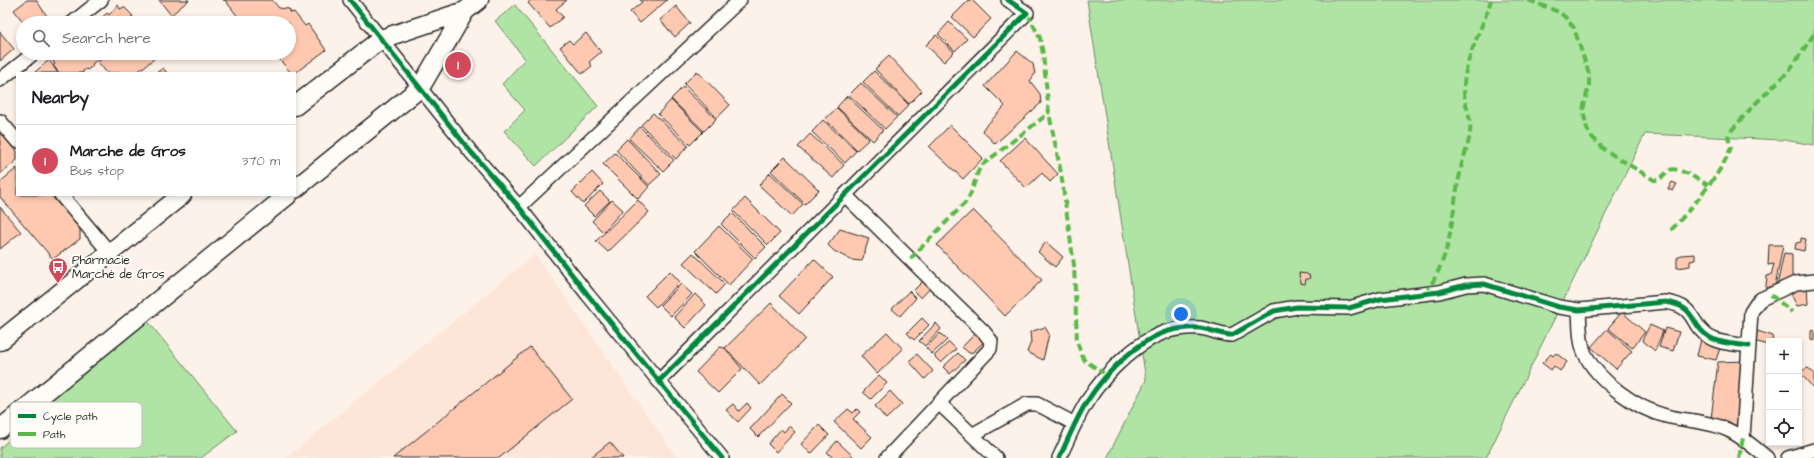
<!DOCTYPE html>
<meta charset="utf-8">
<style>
:root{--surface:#fff;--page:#f2f2f2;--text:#202124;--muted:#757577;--line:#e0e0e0;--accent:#d1495b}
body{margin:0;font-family:"Architects Daughter",sans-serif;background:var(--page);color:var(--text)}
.controls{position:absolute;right:12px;bottom:12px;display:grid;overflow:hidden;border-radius:0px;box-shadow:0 2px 6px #0003}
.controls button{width:36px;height:36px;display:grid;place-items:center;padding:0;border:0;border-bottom:1px solid var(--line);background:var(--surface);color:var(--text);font:20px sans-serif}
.you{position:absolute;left:1181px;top:314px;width:14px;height:14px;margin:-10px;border:3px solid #fff;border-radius:50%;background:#1a73e8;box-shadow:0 0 0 6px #1a73e833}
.badge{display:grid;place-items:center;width:26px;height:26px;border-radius:50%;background:var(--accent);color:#fff;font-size:13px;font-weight:700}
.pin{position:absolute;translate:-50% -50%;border:2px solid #fff;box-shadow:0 1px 4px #0006}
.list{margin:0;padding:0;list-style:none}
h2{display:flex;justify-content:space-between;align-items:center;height:52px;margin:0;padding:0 16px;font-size:17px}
h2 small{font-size:13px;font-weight:400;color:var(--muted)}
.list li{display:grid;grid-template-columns:26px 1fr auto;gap:12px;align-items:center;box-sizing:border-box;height:72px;padding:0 16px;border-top:1px solid var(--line)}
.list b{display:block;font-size:15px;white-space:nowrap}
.list p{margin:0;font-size:13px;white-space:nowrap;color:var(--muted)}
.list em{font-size:13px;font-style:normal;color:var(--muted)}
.icon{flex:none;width:22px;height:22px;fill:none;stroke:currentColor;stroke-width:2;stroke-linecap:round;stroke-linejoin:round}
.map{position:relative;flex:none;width:1814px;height:458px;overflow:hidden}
.search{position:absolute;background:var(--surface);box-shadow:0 2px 6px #0003;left:16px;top:16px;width:280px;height:44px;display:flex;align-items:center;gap:10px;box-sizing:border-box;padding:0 14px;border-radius:22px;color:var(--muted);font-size:15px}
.panel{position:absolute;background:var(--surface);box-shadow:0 2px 6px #0003;left:16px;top:72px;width:280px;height:124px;border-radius:0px}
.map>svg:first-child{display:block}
</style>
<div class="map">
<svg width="1814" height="458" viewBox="0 0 1814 458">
<rect width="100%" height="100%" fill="#fdf2e9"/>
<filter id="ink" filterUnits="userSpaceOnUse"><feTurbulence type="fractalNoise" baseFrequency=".025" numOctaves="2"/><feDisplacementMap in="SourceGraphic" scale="8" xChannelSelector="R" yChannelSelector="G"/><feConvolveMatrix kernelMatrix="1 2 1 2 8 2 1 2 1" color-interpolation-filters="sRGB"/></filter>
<g filter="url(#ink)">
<path fill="#fde6d8" d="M535 254 677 458H286Z"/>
<path fill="#b0e4a5" stroke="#6e8868" d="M1087 0H1814V145L1784 140 1645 134 1486 458H1107L1146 380Z
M515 5 598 106 536 166 504 131 525 110 502 84 525 59 495 21Z
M142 314 237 431 201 458H0V448Z"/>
<path fill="#fec9b0" stroke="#2b2b2b" d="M27 0H36L47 16 38 23H24L14 10Z
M159 0H189L171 15Z
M223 0H272L279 8 289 9 291 13 294 12 305 26 308 24 326 50 295 73H291L274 53H289V23H243L225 0Z
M531 0H567L556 9 563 17 550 28 528 3Z
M640 0H667L640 23 630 12 642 2Z
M969 0H972L991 19 973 37 952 17Z
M118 5 120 9 124 7 133 16 131 17 135 23H96L107 13 109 15Z
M676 6 690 23 675 37 660 20Z
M949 22 967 39 955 51 938 34Z
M0 32 14 49 0 61Z
M586 33 601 52 589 62 592 66 582 74 560 47 569 40 573 44Z
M936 35 954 52 944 62 926 45Z
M1017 51 1033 64 1035 74 1030 81 1040 94 1041 103 995 144 982 130 1005 106 985 86Z
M60 53H101L102 56 92 64 93 66 87 70 86 69 83 71V73H58L53 66 55 64 53 61 59 56Z
M110 53H149L154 59 136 73H107L98 62Z
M889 56 922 91 909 104 875 69Z
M49 60 59 73H34Z
M163 68 167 73H156Z
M697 71 730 105 717 118 684 84Z
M874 71 909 105 898 116 863 82Z
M861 83 897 117 885 129 849 95Z
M683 87 716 119 704 131 671 99Z
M847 96 883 130 873 141 837 107Z
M671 100 703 132 690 145 658 114Z
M837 108 869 139 857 150 825 119Z
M653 113 688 146 676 159 641 125Z
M823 120 856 151 845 163 812 132Z
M950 125 983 158 963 179 929 147Z
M640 127 674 160 663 171 629 139Z
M0 130 17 151V160L0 174Z
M810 134 844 165 833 178 798 147Z
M1025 138 1058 174 1050 182 1042 173 1026 188 1000 161Z
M627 139 661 174 649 185 616 150Z
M615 153 649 187 638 199 603 164Z
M785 157 819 190 805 204 771 171Z
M17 168V195H51L80 229V239L53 259 0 197V182Z
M592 172 603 184 583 204 572 192Z
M770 173 803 204 792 216 759 185Z
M1672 182 1677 184 1673 191 1668 189Z
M600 191 610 201 594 216 584 206Z
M745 198 780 233 768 245 733 211Z
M612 200 623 210 603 232 592 221Z
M638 200 649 212 608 252 596 241Z
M0 207 21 232 0 249Z
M973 210 1042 280 1005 316 937 245Z
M732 213 766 247 755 258 721 224Z
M719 226 753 259 729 285 695 251Z
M840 229 869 238 862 261 851 260 834 251 828 245Z
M1801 238 1806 239 1804 251 1795 249 1796 243 1801 242Z
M1046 242 1063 257 1055 267 1038 252Z
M1769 245H1783L1774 291 1765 296 1767 276 1771 275 1774 264 1768 265Z
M693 253 725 284 716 294 683 263Z
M1784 253 1792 254V281L1776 290Z
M1695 254V260L1690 261V266L1677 268V258L1681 255Z
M814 259 833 277 799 314 779 296Z
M670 271 680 282 656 307 645 296Z
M1299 273 1307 274 1310 276 1309 279H1306L1305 284 1300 283Z
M925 279 932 286 921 298 913 291Z
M681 284 692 294 671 316 660 305Z
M1807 285 1808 304 1797 306 1789 290Z
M909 291 916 298 900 316 892 309Z
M695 294 706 305 685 328 674 317Z
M771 303 805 339 760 385 725 348Z
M1622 312 1645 332 1632 348 1608 328Z
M922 318 929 325 914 340 907 333Z
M936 323 941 329 925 346 919 341Z
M1650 325 1663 331 1655 351 1642 340Z
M1045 327 1049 334 1043 360 1027 352 1031 342 1030 332Z
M1665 328 1679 332 1673 351 1659 347Z
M1607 329 1632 351 1616 369 1591 347Z
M1754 330 1773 336 1772 341H1769V345L1753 341Z
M1814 330V340L1811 339V331Z
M978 331 987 339 973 352 969 353 962 347Z
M887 332 903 349 877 374 861 356Z
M940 333 947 340 932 354 926 348Z
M1701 339 1721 345 1716 360 1697 356Z
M949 342 956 349 941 363 934 356Z
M530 347 572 399 499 458H393Z
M720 347 725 348 742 369 718 393 696 372Z
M958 353 965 360 950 374 943 367Z
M1556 353 1567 362 1560 371 1554 366 1551 370 1542 363 1551 354 1553 356Z
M917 354 933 371 925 379 909 361Z
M1745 361 1740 427 1711 419 1718 362Z
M1808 368 1814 373V389L1803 376 1799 378V372Z
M879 375 887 383 871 399 863 392Z
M890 391 902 404 886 419 875 406Z
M782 394 791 403 758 437 750 429Z
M747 403 751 408 738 422 726 410 733 404 739 411Z
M848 409 853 413 857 409 860 412 853 419 872 437 861 448 834 422Z
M819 425 829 435 811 454 801 444Z
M789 426 795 432 776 452 768 444 781 429 784 432Z
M837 441 855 458H833L827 452Z
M610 442 623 458H590Z"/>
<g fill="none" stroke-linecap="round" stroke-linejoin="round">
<defs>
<path id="street" d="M350 0 471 152 519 207 588 295 722 458
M72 23 101 0
M0 80 34 53
M0 121 17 141
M61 195 109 252
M845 195 984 332 991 341 990 349 887 458
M519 207 740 0
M1579 310C1580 324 1579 341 1585 354 1598 381 1637 409 1666 416 1686 421 1709 421 1728 430 1743 437 1755 448 1767 458
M660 380 1027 13 1008 0
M939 403 996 458
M972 435 1027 404H1037L1075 424
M1743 438 1751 312 1757 303 1761 299 1796 283 1814 281
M1059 458C1068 440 1075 421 1086 403 1105 373 1142 334 1178 329 1186 328 1198 327 1205 329 1215 331 1222 335 1232 335L1274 311 1297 307 1349 308 1380 299 1439 292 1466 285 1484 284 1559 307 1579 310 1665 302C1698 306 1689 325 1709 337 1720 344 1737 344 1749 346
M1788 458 1814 450"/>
<path id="secondary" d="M295 106 381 39 465 11
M295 189 420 88 465 11 479 0
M0 341 182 195
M0 429 288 195"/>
</defs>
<use href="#street" stroke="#2b2b2b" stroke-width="16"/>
<use href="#secondary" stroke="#2b2b2b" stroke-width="21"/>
<use href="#street" stroke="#fdfcf7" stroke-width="13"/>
<use href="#secondary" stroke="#fdfcf7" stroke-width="18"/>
<path stroke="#58b947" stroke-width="4" stroke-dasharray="8 4" stroke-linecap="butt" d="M1528 0 1559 12 1565 17 1574 28 1589 74V85L1583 110 1587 129 1592 137 1605 150 1654 180C1663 180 1663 174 1670 170 1678 166 1700 181 1708 185
M1027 13 1040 38 1043 54 1049 113 1061 173 1074 265 1077 342 1084 360 1108 376
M1671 230C1689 211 1723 172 1731 147L1728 137 1730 132 1754 105 1789 71 1814 34
M910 259 965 203C975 191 973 177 982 165L1049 113
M1425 294C1454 252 1450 220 1460 173 1462 159 1469 146 1470 132 1472 115 1462 101 1464 84 1466 55 1483 28 1491 0
M1771 295 1792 312
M1739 458 1743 438"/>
<defs>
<path id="cycleway" d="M350 0 471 152 519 207 588 295 722 458
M660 380 1027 13 1008 0
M1059 458C1068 440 1075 421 1086 403 1105 373 1142 334 1178 329 1186 328 1198 327 1205 329 1215 331 1222 335 1232 335L1274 311 1297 307 1349 308 1380 299 1439 292 1466 285 1484 284 1559 307 1579 310 1665 302C1698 306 1689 325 1709 337 1720 344 1737 344 1749 346"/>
</defs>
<use href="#cycleway" stroke="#fdfcf7" stroke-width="8"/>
<use href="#cycleway" stroke="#00873e" stroke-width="5"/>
</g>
</g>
<defs>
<symbol id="bus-pin" viewBox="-11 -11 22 30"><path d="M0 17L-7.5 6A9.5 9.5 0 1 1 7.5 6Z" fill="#d1495b" stroke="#fdfcf7"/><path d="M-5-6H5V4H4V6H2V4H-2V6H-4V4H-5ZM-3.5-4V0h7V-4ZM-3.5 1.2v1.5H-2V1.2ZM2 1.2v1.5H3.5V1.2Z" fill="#fff"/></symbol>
</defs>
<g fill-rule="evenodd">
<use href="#bus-pin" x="47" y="256" width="22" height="30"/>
</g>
<g text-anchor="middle" stroke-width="4" stroke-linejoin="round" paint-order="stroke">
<g font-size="12" fill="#2b2b2b" stroke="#fdfcf7" text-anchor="start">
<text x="72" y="264">Pharmacie<tspan x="72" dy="14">Marché de Gros</tspan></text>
</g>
</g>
<rect x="10" y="402" width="132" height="46" rx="6" fill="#fdfcf7" stroke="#bebdba" stroke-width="1"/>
<rect x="18" y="414" width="18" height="4" fill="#00873e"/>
<rect x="18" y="432" width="18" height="4" fill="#58b947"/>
<g font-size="11" fill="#2b2b2b">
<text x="43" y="420">Cycle path</text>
<text x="43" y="438">Path</text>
</g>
</svg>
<div class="controls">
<button>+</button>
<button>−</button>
<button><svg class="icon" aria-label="locate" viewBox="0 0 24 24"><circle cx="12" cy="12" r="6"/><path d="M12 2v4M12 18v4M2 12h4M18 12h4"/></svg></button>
</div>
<div class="you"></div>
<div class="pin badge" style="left:458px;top:65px">1</div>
<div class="search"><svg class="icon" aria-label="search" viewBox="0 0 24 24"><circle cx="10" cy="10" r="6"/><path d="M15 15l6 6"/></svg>Search here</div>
<section class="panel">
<h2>Nearby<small></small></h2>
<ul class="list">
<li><span class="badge">1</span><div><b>Marche de Gros</b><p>Bus stop</p></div><em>370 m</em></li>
</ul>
</section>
</div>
